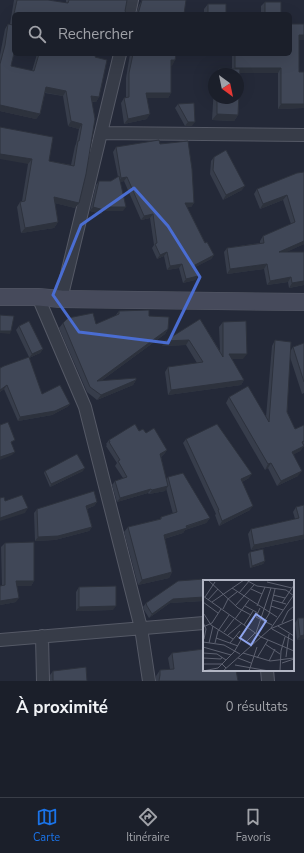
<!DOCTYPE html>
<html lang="fr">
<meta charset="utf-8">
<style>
:root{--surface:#1b1f2a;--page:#242732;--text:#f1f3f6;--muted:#a0a2a8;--line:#393d47;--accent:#1a73e8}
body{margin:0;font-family:"Nunito Sans",sans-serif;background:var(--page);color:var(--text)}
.compass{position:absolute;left:208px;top:68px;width:36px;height:36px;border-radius:50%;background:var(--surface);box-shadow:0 4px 16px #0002;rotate:147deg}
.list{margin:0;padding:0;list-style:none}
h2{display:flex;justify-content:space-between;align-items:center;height:52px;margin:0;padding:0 16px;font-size:17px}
h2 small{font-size:13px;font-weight:400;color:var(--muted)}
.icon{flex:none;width:22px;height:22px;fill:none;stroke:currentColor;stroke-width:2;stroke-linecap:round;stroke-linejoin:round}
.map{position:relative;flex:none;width:304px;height:681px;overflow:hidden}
.search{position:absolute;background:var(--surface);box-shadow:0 4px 16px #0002;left:12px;right:12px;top:12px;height:44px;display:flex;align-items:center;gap:10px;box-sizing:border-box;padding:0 14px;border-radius:6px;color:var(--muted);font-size:15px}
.sheet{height:116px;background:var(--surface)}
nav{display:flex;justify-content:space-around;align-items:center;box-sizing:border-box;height:56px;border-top:1px solid var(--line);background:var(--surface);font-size:11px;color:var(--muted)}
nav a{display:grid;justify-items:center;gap:2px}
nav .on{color:var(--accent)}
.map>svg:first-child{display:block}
</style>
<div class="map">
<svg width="304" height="681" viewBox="0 0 304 681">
<rect width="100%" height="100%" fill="#242938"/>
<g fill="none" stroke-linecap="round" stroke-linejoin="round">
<defs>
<path id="street" d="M129 14 132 0
M101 133 304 135
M38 297 85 407 141 628 149 681
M61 299 120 54
M42 636 43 681
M0 640 204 623
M267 670 268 681"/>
<path id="secondary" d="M0 297H38L61 299 304 302"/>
</defs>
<use href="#street" stroke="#555966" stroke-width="14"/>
<use href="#secondary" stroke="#555966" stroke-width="18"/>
<use href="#street" stroke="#373c48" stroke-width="12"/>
<use href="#secondary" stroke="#464a5b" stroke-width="17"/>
</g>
<path fill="#373d4b" d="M14 0H48L66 3V0H127L125 11 127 14H14V53L11 66 32 71 37 54H96L95 57 99 97 96 102H92L79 203 75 208 55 203 58 222 54 228 21 233 17 207 20 202 22 201 28 164 0 127 49 161 71 165 75 146 76 144 79 129 68 126 63 96 45 93 40 114 36 119 0 111V55L5 29 8 24H10Z
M142 0H186L184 14H136L139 5Z
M265 2 281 14H261V6Z
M208 4 226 14H204V9Z
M290 24H304V40H299V72H304V108L278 109V73H240L238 115 234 121 212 120 214 86V98H238V74H215L219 69H232V54H290Z
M130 54H176L175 60 171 66V93L168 98H147V119L124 124 121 103 124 98H126V78Z
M178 104 192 126H185L175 108Z
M160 144 194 203 191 207H187L205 243 214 255 211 259 195 267 198 276 195 280 183 283 179 268 167 270 164 256 157 259 152 248 154 245 150 218 141 220 124 181 120 182 123 211H103L101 214 90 211 96 185 99 181H111L118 177 113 152 116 147Z
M214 157 242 190 223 200 210 174 211 161Z
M297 173 304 244 286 252 304 285 289 288 288 282 267 285 264 269 227 274 224 252 227 248 260 243V241L263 236 291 224 283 200 260 209 254 194 257 189Z
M119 311 149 316 168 329 165 334 101 381 136 380 133 385 97 400 87 392 59 328 63 323 96 324 115 316Z
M200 319 220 351 219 327 223 322 243 359H232L244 380 241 385 168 395 165 372 168 367 197 363 186 345 162 346Z
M19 326 43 349 40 353 29 358 42 394 70 404 67 407 52 415 18 421 4 389 0 392V368L29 357 16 330Z
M275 340 291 350 293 347 304 343V393L302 394 290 357 287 412 295 429 304 425V444H303L304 446 300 451 294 454 298 476 277 486 268 468 265 470 226 403 229 397 266 417 272 346Z
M139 431 146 433 167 450 164 454 161 457 166 480 168 477 210 518 206 523 185 530 183 533 164 539 172 572 169 578 138 585 124 532 128 527 160 519 161 517 173 514 166 488 165 491 149 494 148 493 117 502 112 485 115 481 123 478 115 466 117 463 106 446 107 445 106 444 109 440Z
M186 439 249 478 242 482 250 510 219 526 215 515 216 514 183 443Z
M45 471H83L50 487 44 473Z
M97 502 94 506 87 509 92 527 89 531 55 540 35 541 34 513 37 509Z
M304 505V539L251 550 248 534 251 529 295 519 293 512 296 507Z
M5 543 34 581 31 586H17L16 602 0 605V586H2L1 547Z
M250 552 265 561 263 564 250 568 248 554Z
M204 579V599L203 601 170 603 149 618 144 610 143 607 146 603Z
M79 587 113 610 76 611V592Z
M298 618 304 639 297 640 295 623Z
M204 634V670L236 675 238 681H156V676L160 670 170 669 168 658 172 653 204 649 202 637Z
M53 671 87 681H50V675Z"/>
<path fill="#2d323d" d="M299 35H304V40H296Z
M171 60H175L172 66 168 65Z
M235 68H281L278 73H232Z
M46 87 66 91 63 96 43 92Z
M146 93H171L168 98H143Z
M91 96 99 97 96 102 87 101Z
M281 104H304V108L278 109Z
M0 105 40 114 36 119 0 111Z
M150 114 147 119 124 124 128 119Z
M217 114 238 115 234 121 212 120Z
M71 121 82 124 79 129 68 126Z
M188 122H195L192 126H185Z
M0 154 32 159 28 164 0 159Z
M127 177 124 181 118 183 121 178Z
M245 186 242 190 223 200 226 195Z
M287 195 283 200 260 209 263 204Z
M54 197 79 203 75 208 50 202Z
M185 203H194L191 207 182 208Z
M93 207H126L123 211H103L101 214 90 211Z
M153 214 150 218 141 220 144 216Z
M58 222 54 228 21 233 25 228Z
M304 241V244L276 257 279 252Z
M167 252 164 256 157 259 160 255Z
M214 255 211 259 192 269 195 265Z
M182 264 179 268 167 270 170 266Z
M267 264 264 269 227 274 230 269Z
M198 276 195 280 183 283 186 279Z
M291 277 288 282 267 285 270 281Z
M304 281V285L289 288 292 283Z
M168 329 165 334 94 386 97 381Z
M0 331H11L10 334 0 333Z
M189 340 186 345 162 346 165 341Z
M43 349 40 353 29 358 32 354Z
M229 354H247L243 359H226Z
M136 380 133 385 97 400 101 395Z
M244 380 241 385 168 395 171 390Z
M7 385 4 389 0 392V390Z
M70 404 67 407 52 415 18 421 20 417Z
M304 446 300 451 289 457 292 452Z
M167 450 164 454 157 459 160 454Z
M15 452 12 455 0 460V457Z
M271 463 268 468 265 470 268 464Z
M85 468 83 471 50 487 51 484Z
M302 471 298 476 277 486 281 481Z
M252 474 249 478 238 484 241 479Z
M168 486 165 491 149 494 152 490Z
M151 489 148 493 117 502 120 498Z
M97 502 94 506 83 510 86 506Z
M253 506 250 510 219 526 222 521Z
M28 508 25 513 0 521V518Z
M210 518 206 523 185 530 183 533 160 540 164 535Z
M92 527 89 531 55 540 35 541 38 537Z
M304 535V539L251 550 254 545Z
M265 561 263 564 250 568 252 566Z
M172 572 169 578 138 585 142 580Z
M16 581H34L31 586H13Z
M204 597V599L203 601 170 603 149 618 152 614 173 599Z
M19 598 16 602 0 605V601Z
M116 606 113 610 76 611 79 607Z
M304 635V639L297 640 300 636Z"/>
<path fill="#404757" stroke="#2d323d" d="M17 0H48L68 3 69 0H127L125 11 127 14H14Z
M142 0H186L184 14H138Z
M265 2H281V14H265Z
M208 4H226V14H208Z
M14 16V53L11 66 34 71 39 54H96L95 57 107 60 99 97 91 96 95 119 86 174 79 203 54 197 58 222 25 228 20 202 25 201 32 159 0 154V127L53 137 49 161 74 166 78 141H79L82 124 71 121 66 91 46 87 40 114 0 105V64L5 45 8 24 13 25Z
M290 24H304V35H299V72H304V104H281V68H235V54H290Z
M133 54H176L175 60H171V93H146L150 114 128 119 124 98 129 97V73Z
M219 69H240L238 115 217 114V98H238V74H218Z
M194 103 195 122H188L178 104Z
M159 140 160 144 188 141 192 169 194 203H185L205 243 207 242 214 255 195 265 198 276 186 279 182 264 170 266 167 252 160 255 155 244 157 243 153 214 144 216 127 177 121 178 116 147Z
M226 150 245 186 226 195 213 170 214 157Z
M304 172V241L279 252H304V281L292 283 291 277 270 281 267 264 230 269 227 248 264 243 263 236 295 222 287 195 263 204 257 189 297 173Z
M119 176 126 207H105L104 210 93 207 99 181H111Z
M149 310V316L169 317 168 329 97 381 136 378V380L101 395 90 387 63 323 68 318 93 313 96 324 119 314V311Z
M0 315 14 316 11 331H0Z
M200 319 223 357V322L246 321 247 354H229L244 380 171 390 168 367 203 362 189 340 165 341Z
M29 321 43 349 32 354 19 326Z
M275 340 291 342 287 412 295 429 304 425V441L302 442 304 446 292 452 302 471 281 481 271 463 268 464 229 397 248 386 269 422Z
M304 343V382L293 347Z
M29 357 42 394 60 385 70 404 55 411 20 417 7 385 0 390V368L4 366Z
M8 422 15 440 11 442 15 452 0 457V425Z
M135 424 139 431 143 429 146 433 154 428 167 450 160 454 168 486 152 490 151 489 120 498 115 481 127 477 118 461 120 460 109 442H110L109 440Z
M217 424 252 474 241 479 253 506 222 521 218 510H219L186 439Z
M77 454 85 468 51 484 45 471Z
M183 473 210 518 186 526 187 528 164 535 172 572 142 580 128 527 161 519V517L177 512 168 477Z
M94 491 97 502 86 506 92 527 58 536 38 537 37 509Z
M22 495 28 508 0 518V498L4 497 5 501Z
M304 505V535L254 545 251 529 299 518 296 507Z
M34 542V581H16L19 598 0 601V586L5 585V543Z
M263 549 265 561 252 566 250 552Z
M204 579V597L173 599 152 614 147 606 146 603 178 581Z
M116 586V606L79 607V587Z
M298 618H304V635L300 636Z
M204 649V670H236L238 681H159L160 675V670L174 669 172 653Z
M86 667 87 681H53V671Z"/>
<path fill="none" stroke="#4a6dd2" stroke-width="3" stroke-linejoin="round" d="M134 188 168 226 200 277 168 343 79 332 53 295 81 225Z"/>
<g transform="translate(203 580)">
<rect width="91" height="91" fill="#242938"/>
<path fill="none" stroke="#5d6170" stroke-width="1" d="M5 0 35 28 48 35M43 0 54 6 83 10 91 16M64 2 89 8M29 8 74 37M48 9 59 14M36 13 47 0M70 15 82 18M0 16 58 57 91 71M2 17 12 2M5 20 15 9M69 20 83 24M0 22 15 33M9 22 41 0M79 23 91 5M32 26 51 5M42 26 55 33M54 26 62 7M68 26 80 30M57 28 53 37 69 45M20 29 25 19 34 12M1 34 8 45 30 59M32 39 46 20M0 42 3 49 1 59M61 42 66 34 72 9M79 43 85 31 91 26M41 45 50 31M75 46 91 56M0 47 9 43 18 29M68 48 90 16M69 49 91 61M21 52 31 39M53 53 68 8M25 55 39 43M13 58 35 66M0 62 21 65 37 74M43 62 52 53M6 63 10 46M12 63 15 51 26 35M27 63 37 51M62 64 77 74M0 67 28 75M0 73 14 74 23 80M40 73 67 81 91 78M83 77 86 54M0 78 18 79 19 77M35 78 48 83M54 78 65 60M66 81 72 69M79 83 91 79M0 84H19L23 88M32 85 66 91M0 91 15 88 31 72 38 60 33 55M20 91 67 49 91 39M46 91 54 67M77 91 78 71 82 57"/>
<path fill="#8ea4ed" fill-opacity="0.15" stroke="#8ea4ed" stroke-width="2" d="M53 34 63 41 48 65 37 58Z"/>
<rect width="91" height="91" fill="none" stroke="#b2b6c4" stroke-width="2"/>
</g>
</svg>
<svg class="compass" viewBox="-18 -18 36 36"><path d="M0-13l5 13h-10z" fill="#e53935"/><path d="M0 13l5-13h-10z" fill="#a0a2a8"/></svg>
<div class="search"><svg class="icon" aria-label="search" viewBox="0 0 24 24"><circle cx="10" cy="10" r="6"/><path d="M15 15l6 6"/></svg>Rechercher</div>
</div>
<section class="sheet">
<h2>À proximité<small>0 résultats</small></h2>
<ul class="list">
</ul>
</section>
<nav>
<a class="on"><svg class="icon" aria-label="map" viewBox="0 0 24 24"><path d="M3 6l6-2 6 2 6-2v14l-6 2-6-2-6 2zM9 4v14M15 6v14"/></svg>Carte</a>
<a><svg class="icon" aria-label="directions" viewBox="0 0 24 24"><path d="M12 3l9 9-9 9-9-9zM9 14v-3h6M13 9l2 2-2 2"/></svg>Itinéraire</a>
<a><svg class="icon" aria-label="saved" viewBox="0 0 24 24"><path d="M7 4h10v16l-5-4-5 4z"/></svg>Favoris</a>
</nav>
